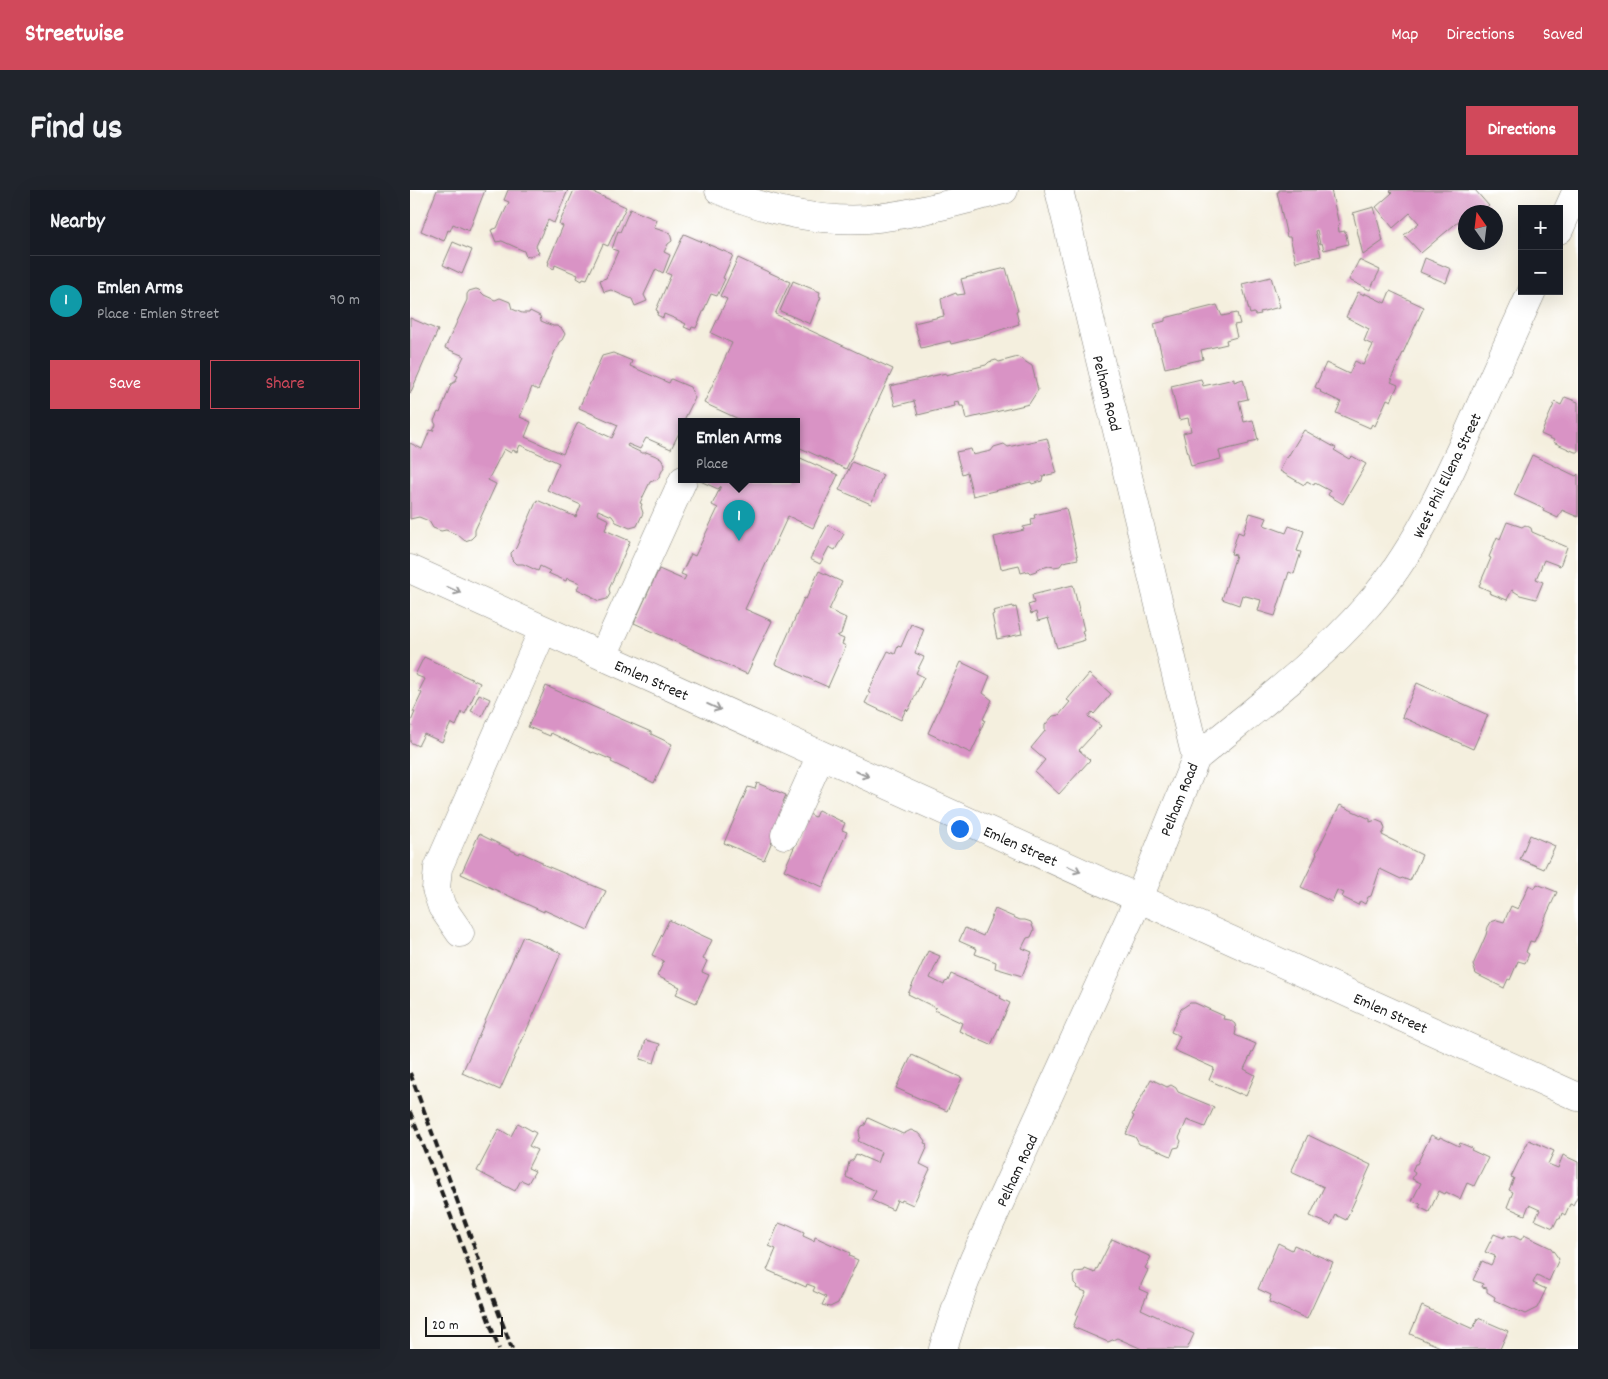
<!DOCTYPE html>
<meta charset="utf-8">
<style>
:root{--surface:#171b24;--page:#20242c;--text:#f1f3f6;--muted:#9ea1a6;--line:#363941;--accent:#d1495b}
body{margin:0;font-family:Dekko,sans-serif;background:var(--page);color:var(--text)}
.controls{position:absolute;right:15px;top:15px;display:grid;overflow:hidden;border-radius:0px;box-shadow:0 5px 20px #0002}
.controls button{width:45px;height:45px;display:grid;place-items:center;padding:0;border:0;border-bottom:1px solid var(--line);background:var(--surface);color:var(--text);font:25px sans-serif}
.compass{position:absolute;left:1048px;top:15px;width:45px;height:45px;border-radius:50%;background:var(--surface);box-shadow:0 5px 20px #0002;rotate:346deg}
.scale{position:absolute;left:15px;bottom:12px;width:78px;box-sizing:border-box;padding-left:5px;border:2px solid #1c1c1c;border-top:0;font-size:14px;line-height:18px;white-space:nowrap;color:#1c1c1c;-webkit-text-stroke:4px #fff;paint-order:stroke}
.you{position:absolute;left:549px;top:638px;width:18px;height:18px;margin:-12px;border:4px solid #fff;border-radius:50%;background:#1a73e8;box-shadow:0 0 0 8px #1a73e833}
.badge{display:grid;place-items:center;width:32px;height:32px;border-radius:50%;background:var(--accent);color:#fff;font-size:16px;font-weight:700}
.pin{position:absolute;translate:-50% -41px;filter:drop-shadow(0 1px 2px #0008)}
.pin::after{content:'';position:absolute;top:26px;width:18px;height:15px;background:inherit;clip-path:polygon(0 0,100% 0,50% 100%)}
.popup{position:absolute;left:268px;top:228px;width:122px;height:65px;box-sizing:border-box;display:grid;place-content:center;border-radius:0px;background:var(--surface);filter:drop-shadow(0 1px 4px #0005);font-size:16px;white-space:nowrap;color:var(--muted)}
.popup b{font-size:19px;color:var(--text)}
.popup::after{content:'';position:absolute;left:50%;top:100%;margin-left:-10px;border:10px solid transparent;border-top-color:var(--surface)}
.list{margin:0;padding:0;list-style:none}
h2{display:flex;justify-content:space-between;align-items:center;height:65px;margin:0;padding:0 20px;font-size:21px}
h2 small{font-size:16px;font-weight:400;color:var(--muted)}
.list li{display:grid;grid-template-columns:32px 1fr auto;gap:15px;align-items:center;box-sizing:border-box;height:90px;padding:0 20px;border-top:1px solid var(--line)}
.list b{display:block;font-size:19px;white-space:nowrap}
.list p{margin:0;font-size:16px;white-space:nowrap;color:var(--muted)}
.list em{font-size:16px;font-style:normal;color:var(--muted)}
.actions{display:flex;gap:10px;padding:15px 20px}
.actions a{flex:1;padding:11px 0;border:1px solid var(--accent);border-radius:0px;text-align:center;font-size:18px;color:var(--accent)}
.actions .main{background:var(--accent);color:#fff}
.map{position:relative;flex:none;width:1168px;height:1159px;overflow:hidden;border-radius:0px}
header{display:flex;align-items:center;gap:30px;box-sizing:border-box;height:70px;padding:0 25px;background:var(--accent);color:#fff}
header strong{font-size:24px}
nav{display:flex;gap:28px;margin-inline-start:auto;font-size:18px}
.intro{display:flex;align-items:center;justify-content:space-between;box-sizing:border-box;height:120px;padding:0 30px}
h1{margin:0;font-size:35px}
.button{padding:12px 22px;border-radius:0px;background:var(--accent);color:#fff;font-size:18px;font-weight:700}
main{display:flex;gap:30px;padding:0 30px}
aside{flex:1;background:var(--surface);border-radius:0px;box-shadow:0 5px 20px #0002}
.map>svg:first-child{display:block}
</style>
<header>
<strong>Streetwise</strong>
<nav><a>Map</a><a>Directions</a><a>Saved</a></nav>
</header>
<div class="intro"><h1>Find us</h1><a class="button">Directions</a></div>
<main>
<aside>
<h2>Nearby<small></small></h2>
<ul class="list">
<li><span class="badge" style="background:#0f9aa8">1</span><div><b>Emlen Arms</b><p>Place · Emlen Street</p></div><em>90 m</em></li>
</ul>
<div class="actions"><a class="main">Save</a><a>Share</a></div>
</aside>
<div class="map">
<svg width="1168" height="1159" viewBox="0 0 1168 1159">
<rect width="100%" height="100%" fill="#fff"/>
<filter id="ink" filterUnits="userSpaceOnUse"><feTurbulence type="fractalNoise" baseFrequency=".02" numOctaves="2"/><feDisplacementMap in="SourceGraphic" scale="10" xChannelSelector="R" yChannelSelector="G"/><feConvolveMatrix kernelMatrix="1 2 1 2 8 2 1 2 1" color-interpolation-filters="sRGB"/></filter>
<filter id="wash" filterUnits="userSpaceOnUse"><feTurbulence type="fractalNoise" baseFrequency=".0096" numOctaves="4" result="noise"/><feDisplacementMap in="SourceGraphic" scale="20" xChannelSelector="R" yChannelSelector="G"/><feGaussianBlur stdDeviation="1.12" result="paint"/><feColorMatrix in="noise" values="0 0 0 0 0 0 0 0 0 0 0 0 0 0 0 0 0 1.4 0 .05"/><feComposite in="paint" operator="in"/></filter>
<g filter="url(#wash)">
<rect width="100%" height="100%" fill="#f4efde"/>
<g id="blocks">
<path fill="#d993c5" d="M27 0H75L59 41 43 34 40 41 38 40 34 51 11 41Z
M98 0H158L144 33 138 30 126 56 129 63 116 67 114 61 92 51 86 52 81 40 87 38 99 12 94 10Z
M164 0H178L216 17 198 56 193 54 177 89 173 88 172 91 167 88 168 85 145 75 144 79 138 76 139 72H138L153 36 149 34Z
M869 0H921L929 35H928L929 42 935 41 938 54 914 60 912 53 910 54 907 40 905 41 911 66 886 72 880 47H877L867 2H869Z
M982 0H1065L1079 16 1072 22H1056V37L1050 30 1011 63 994 45 1009 33 1000 23 983 38 966 17 982 3 980 1Z
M964 17 973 51 953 65 943 23Z
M220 19 247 30 244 38 260 43 262 51 258 54 254 62 260 65 253 83 246 79 234 105 237 111 225 116 222 109 212 105 201 100 194 102 190 90 196 88 208 61 202 59 208 41 210 42Z
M274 44 323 65 313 88 315 89 307 106 301 104 286 138 282 137 281 140 274 137 276 134 266 129 254 124 253 128 247 125 248 121 246 120 261 85 256 83Z
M43 52 62 60 52 84 33 75Z
M328 68 380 92 365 124 483 179 436 279 386 256V232H335L294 213 322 153 301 143 317 109 310 106Z
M1015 68 1041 79 1036 93 1010 82Z
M949 70 970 80 960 100 939 90Z
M596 78 608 121H606L609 134 581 143V144L541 154 540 151 511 158 504 133 534 126 531 109 546 103 547 105 555 104 551 89Z
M861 87 870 117 850 122 851 124 845 125 844 123 840 124 832 94Z
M383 91 410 102 409 106 411 107 400 134 370 121Z
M66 99 69 100 74 105 85 110 90 108 100 112 102 119 112 123H119L120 121 130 126 131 131 143 136H147L152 139 155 144 152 150 149 152 128 200 122 197 110 227 121 232 115 247 153 264 168 232 202 248 208 235 169 218 192 166 203 163 222 171 220 176 259 193 261 189 280 197 285 208 273 232H272V237L261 259 236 248 230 259 218 254 217 256 232 263H236V262L251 268 255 275 248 289 240 292 230 313 232 314 231 317 233 323 227 336 220 338 206 332 202 326 188 320 187 324 199 330 195 340 220 351 199 399 200 404 197 409 189 411 183 408 182 406 167 399 170 393 157 388 156 391 138 383 140 381 130 376 128 381 113 374H106L102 370 101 363 106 358 127 310 166 327 171 315 137 300 149 273 110 255 107 262 103 260 101 263 94 259 78 290 86 294 65 340V345L61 349 55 351 48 345 36 340 31 341 23 338 19 331 9 327 0 329V253L12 259 20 240 23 241 26 235 24 231 28 222 30 223 41 194 45 192 48 186 45 185 54 166 35 158 57 110V104L59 101Z
M980 101 1014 117 981 189H983L981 192 988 195 981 211 977 209 965 236 962 234 960 238 926 223 931 212 910 202 911 201 905 197 916 173 939 184 945 171 953 175 963 155 954 151 959 139 936 127 948 102 954 105V103L975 113Z
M807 115 812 126 827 123 830 134 824 135 827 147 816 150 817 154 791 160 793 169 755 178 744 134 755 131V128Z
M0 128 28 140 0 204Z
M608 167 622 176 628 200 619 214 556 229 553 216H550L549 211 544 212 545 216 508 225 504 211 485 216 480 196 536 183V185L576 175 579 172 586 170 589 172Z
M791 189 793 196 824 189V192L833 189 838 209 829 211 834 232 843 230 848 250 839 252V254L809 261 811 269 781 276 773 243 781 241 778 228 769 230 761 196Z
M1155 207 1168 212V262H1165L1143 252 1144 250 1131 244 1145 212 1151 215Z
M894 240 926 258 924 260 939 269 942 266 956 274 933 314 918 305 920 301 905 293 904 295 897 291 894 295 870 281 876 267 877 268Z
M637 248 647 283 633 286 632 291 622 294 621 292 563 306 557 282 552 284 546 262 561 259 563 265 581 261 584 257 594 254 598 257Z
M1122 265 1166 286 1168 284V327L1152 320 1148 328 1133 321 1134 319 1104 305Z
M386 266 428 285 403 338 378 326 335 419 362 431 337 484 224 433 249 379 274 390 276 386 271 384 281 364 285 366 308 318 302 315 311 296 308 299 288 290H386Z
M442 272 473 285 461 314 429 300Z
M656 318 668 369 653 372 650 376 644 377 639 376 628 379 626 381 620 383 618 381 611 383 609 375 591 379 584 347 614 340 613 337 622 335 621 329 625 328 624 325Z
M840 323 857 328 854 335 876 343 879 336 894 341 887 361 891 362 884 384 879 382 865 426 848 421 851 410 832 405 829 415 812 409 826 365 821 364 828 342 833 344Z
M1097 332 1112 337 1115 335 1121 338 1122 342 1157 357 1150 376 1134 370 1126 389 1133 392 1126 409 1110 405 1102 400 1097 410 1079 403 1080 401 1069 396 1081 368 1079 367 1087 347 1090 349Z
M418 335 434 344 425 360 419 357 410 374 400 369Z
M409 381 432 392 419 420 436 428 431 444 427 446 434 449 432 454 436 456 418 497 365 474 394 408 396 409Z
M663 395 674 440 672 441 675 450 647 458 638 428 628 431 626 422 621 424 618 415 624 413 622 405Z
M603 416V418L606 417 612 444 587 449 582 425 584 424 583 421Z
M501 434 514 439 505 463 514 467 506 483 514 487 498 521 496 519 491 530 455 513 460 503 458 502 478 461 485 464 488 456 491 457Z
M14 467 70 493 55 524 52 522 46 536 41 533 32 552 14 544 8 556 0 552V540L2 536 0 534 5 522H3L12 503 9 501 15 489 5 485Z
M551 472 580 486 573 503 582 510 573 529 575 530 570 541 571 542 561 563 518 543Z
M679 484 701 504 684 524 682 522 678 527 680 529 681 528 691 536 669 560 680 570 649 604 625 582 635 570 621 558 635 541V535L643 526 649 525 660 512 657 510Z
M1007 493 1078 525 1063 559 992 527Z
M136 496 241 542V544L262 554 244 593 201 572 202 570 183 562 182 563 141 543 140 546 118 537Z
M69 504 80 509 72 526 61 521Z
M347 593 376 605 373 612 378 614 354 670 314 653 338 597 345 599Z
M930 615 960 629V632L966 630 973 633 975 639 972 645 1012 665 1000 691 992 688 991 689 970 679 961 706 958 707 955 714 950 711 948 715 932 707 934 703 927 700 922 712 891 697 907 664 906 663Z
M408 620 435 633 432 640 437 642 413 697 374 680 399 624 405 627Z
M69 644 109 664 110 662 132 672V674L196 701 178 740 134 720V722L51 684Z
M1120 645 1145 656 1134 679 1110 669Z
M1127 694 1147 702 1124 752 1120 751 1116 762 1119 764 1115 773 1108 771 1100 790 1098 789 1094 798 1066 784 1063 775 1076 745 1078 737 1081 732 1087 730 1094 732 1101 716 1108 719 1119 695 1125 698Z
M585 719 610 730H615L621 732 624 740 621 747 617 748 612 758 622 762 612 786 585 778 586 772 565 764 567 759 549 751 555 738 573 746Z
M259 730 302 750 293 769 297 771 292 782 299 785 286 813 266 804 270 797 247 786 254 771 242 765Z
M113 746 151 763 90 900 52 883Z
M518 761 530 766 520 788 534 795 535 792 538 791 541 784 591 806 590 808 600 813 581 855 549 841 552 833 524 820 526 818 498 804Z
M780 813H785L814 826 813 829 820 830 825 834 826 840 825 845 846 854 834 879 845 885 836 906 829 903V904L799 890 804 878 764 860 770 846 761 842 771 819Z
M236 850 250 854 244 873 230 869Z
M502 865 552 888 537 921 486 898Z
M741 889 757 897 761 895 766 898 768 902 804 917 795 937 777 930 769 948 771 951 769 957 764 958 761 966 738 956H735L729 954 725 947 716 944 724 926 722 925Z
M458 928 493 944 501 940 510 944 515 951 514 953 517 954 516 957 517 958 510 974 520 979 503 1015 492 1010 491 1012 487 1010 483 1020 461 1010 466 1001 436 987 439 972 443 970 446 964 467 973 471 962 448 951 450 946 449 942 452 936 455 935Z
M108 933 126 943 119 956 127 960 118 978 125 981 118 993 111 990 105 1001 67 981 89 939 101 946Z
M898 945 961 975 936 1030 926 1025 921 1035 900 1026 914 997 881 982Z
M1021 945 1029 949 1030 947 1049 956 1050 953 1062 958 1061 960 1078 968 1064 996 1057 993 1050 1009 1036 1002 1035 1004 1029 1001 1019 1022 1009 1017 1011 1014 1002 1011 1011 993 1002 989 1005 983 1002 981 1005 974H1007Z
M1119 950 1144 961 1138 974 1148 978 1153 965 1168 972V1005L1163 1015 1160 1014 1155 1025 1152 1023 1150 1029 1148 1028 1143 1038 1125 1030 1130 1020 1119 1015 1115 1025 1097 1017 1103 1002 1099 1000 1104 988 1101 987Z
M369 1033 377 1036V1034L394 1042 393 1046 404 1051 405 1047 440 1063 439 1066 448 1070 428 1113 420 1117 412 1115 416 1107 403 1101 405 1097 397 1094 396 1097 357 1080 366 1059 359 1056Z
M1084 1044 1094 1048V1046L1100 1047 1103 1046 1111 1050 1114 1045 1141 1058 1149 1069 1139 1091 1127 1085 1123 1093 1136 1099 1127 1118 1115 1124 1084 1110 1085 1107 1077 1102V1098L1072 1097 1073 1094 1063 1090 1072 1071 1081 1075 1083 1071 1085 1066 1075 1062Z
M702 1049 741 1067 735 1078 738 1080 729 1099 738 1103 731 1119 784 1144 777 1159H732L707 1148 698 1152 663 1137 668 1125 666 1124 676 1102 666 1098 667 1096 664 1093 663 1086 666 1082 674 1081 675 1079 685 1083Z
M868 1053 882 1060 884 1055 923 1072 897 1129 859 1112 861 1105 848 1099Z
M1012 1116 1063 1139 1068 1128 1098 1141 1090 1159H1035L1000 1144Z"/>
</g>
</g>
<g filter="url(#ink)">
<use href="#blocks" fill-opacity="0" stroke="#88867d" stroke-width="1"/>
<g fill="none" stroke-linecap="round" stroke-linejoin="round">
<defs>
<path id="minor" d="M309 0C356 20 406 32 457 29 503 25 549 11 594 0
M1149 40 1167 0
M0 379 1168 907
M193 466 273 290
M786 568C845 519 908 473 958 415 1003 364 1032 300 1060 239 1080 193 1101 147 1122 101
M375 645 411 565
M50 743 32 717 26 699 28 678 133 440
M533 1159 552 1100 564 1069 729 708 786 568 649 0"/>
</defs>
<use href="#minor" stroke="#88867d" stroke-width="29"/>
<use href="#minor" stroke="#fff" stroke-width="28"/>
<path stroke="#1c1c1c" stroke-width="4" stroke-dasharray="8 4" stroke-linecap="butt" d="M0 883 102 1159
M0 922 47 1042 89 1159"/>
</g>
<defs><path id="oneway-shaft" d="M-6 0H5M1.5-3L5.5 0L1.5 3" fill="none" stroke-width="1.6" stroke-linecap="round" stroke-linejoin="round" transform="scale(1.25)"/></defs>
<g stroke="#999">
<use href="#oneway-shaft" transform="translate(44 400) rotate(24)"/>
<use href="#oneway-shaft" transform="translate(304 517) rotate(24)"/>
<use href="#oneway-shaft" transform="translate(452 584) rotate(24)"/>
<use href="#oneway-shaft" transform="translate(664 679) rotate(24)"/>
</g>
</g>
<g text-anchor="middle" stroke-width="4.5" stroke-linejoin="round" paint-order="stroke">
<g font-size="16" fill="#1c1c1c" stroke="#fff">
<text transform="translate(698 203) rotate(76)" y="6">Pelham Road</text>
<text transform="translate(1036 285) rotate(-64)" y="6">West Phil Ellena Street</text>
<text transform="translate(242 489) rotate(24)" y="6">Emlen Street</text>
<text transform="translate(768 609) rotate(-68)" y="6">Pelham Road</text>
<text transform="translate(611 655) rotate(24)" y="6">Emlen Street</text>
<text transform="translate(981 822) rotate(24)" y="6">Emlen Street</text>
<text transform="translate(606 980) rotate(-65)" y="6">Pelham Road</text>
</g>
</g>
</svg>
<div class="controls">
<button>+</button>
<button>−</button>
</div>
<svg class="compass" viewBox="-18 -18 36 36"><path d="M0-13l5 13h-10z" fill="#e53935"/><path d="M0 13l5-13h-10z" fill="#9ea1a6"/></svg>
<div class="scale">20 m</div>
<div class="you"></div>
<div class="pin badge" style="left:329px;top:351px;background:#0f9aa8">1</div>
<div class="popup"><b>Emlen Arms</b>Place</div>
</div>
</main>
